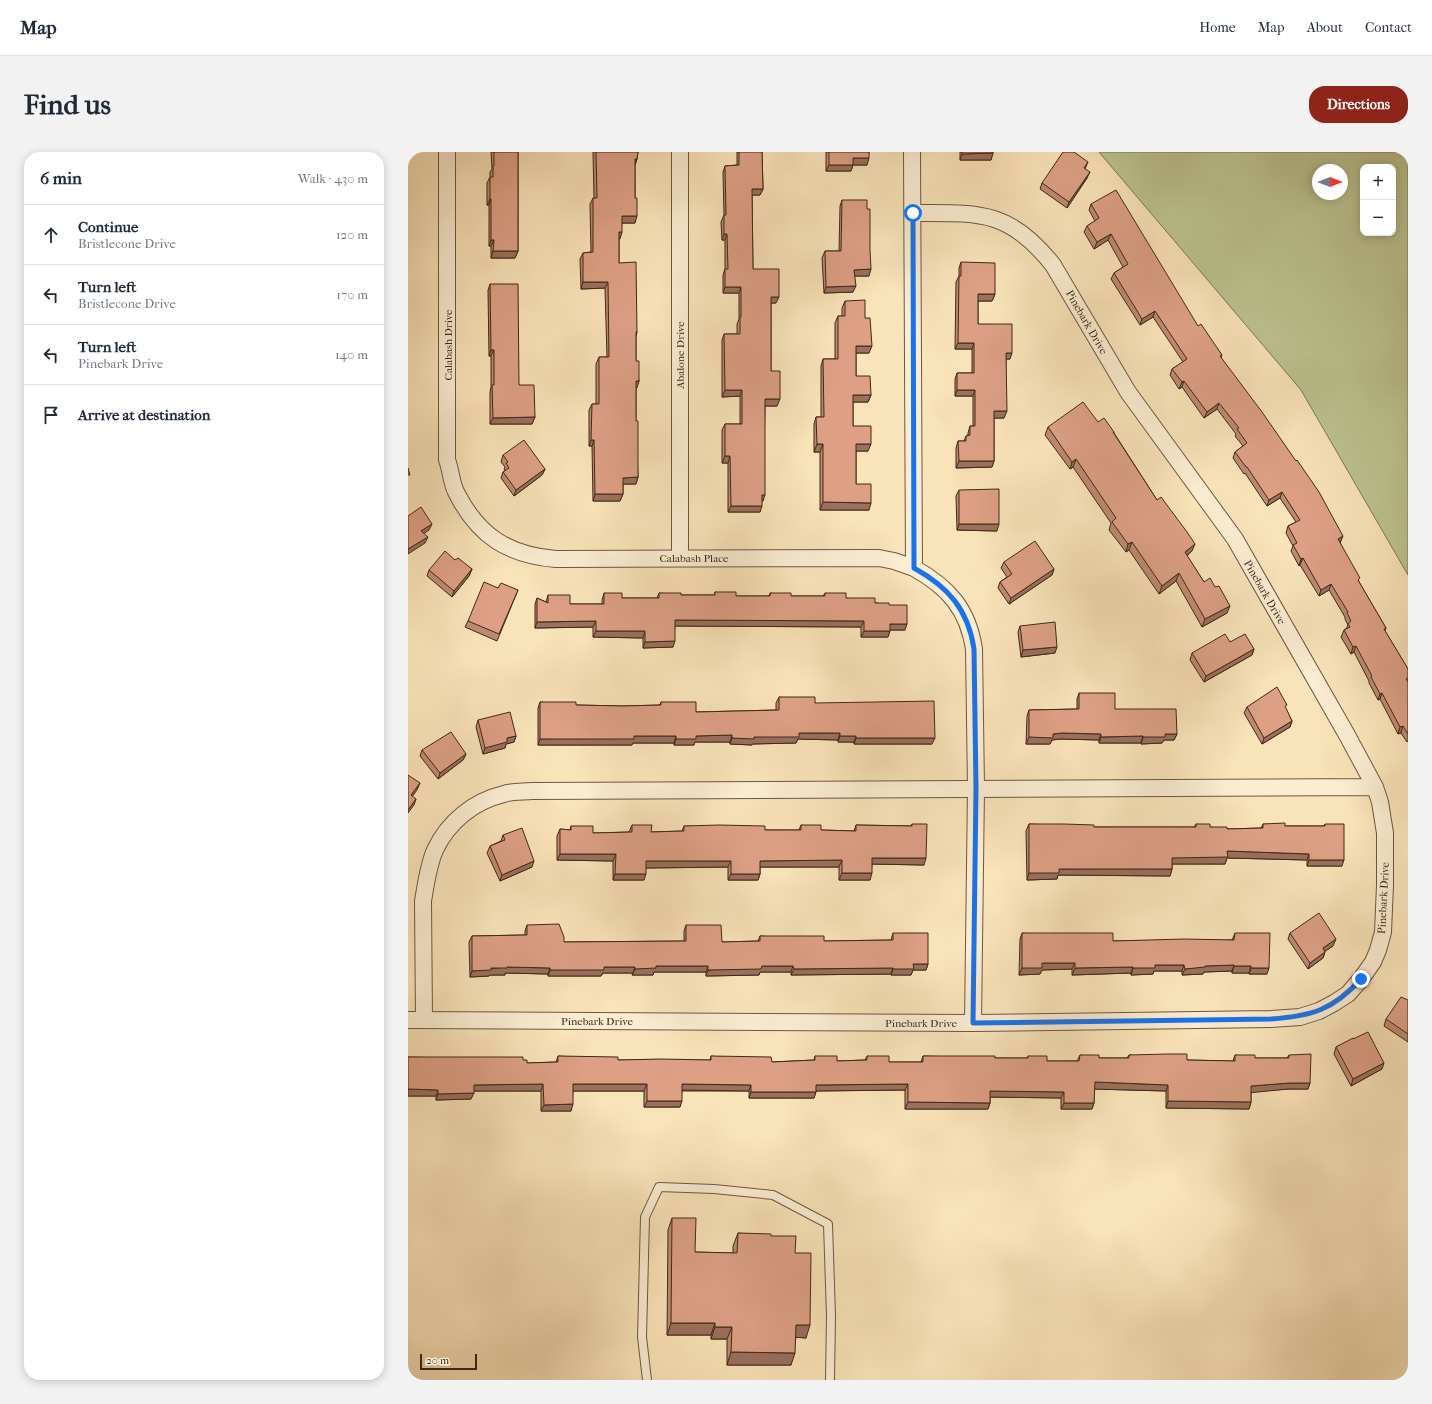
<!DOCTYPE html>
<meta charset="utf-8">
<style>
:root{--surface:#fff;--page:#f2f2f3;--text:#1f2937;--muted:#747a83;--line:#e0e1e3;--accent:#8f2418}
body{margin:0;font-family:"IM FELL French Canon",serif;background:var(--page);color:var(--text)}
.controls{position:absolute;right:12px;top:12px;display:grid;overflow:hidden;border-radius:8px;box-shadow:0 2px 10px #0003}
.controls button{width:36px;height:36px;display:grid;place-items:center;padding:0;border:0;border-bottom:1px solid var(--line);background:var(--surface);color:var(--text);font:20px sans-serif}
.compass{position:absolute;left:904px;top:12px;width:36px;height:36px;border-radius:50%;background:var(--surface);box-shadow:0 2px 10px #0003;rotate:90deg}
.scale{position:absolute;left:12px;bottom:10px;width:57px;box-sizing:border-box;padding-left:4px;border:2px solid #402819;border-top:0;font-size:11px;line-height:14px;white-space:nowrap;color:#402819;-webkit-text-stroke:3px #fbedd2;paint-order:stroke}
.stop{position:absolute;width:12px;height:12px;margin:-9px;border:3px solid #1a73e8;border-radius:50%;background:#fff}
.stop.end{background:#1a73e8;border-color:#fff;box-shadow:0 1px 4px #0008}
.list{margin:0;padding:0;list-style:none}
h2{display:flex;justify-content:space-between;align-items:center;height:52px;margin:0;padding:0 16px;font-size:17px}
h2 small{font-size:13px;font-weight:400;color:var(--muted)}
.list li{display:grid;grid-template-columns:26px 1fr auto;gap:12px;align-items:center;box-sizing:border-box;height:60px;padding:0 16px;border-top:1px solid var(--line)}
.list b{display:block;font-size:15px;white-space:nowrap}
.list p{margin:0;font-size:13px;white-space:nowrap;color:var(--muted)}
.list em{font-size:13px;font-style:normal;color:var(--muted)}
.icon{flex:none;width:22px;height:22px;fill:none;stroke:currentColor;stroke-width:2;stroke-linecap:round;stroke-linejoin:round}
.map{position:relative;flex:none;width:1000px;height:1228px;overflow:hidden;border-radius:16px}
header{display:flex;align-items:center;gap:24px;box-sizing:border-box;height:56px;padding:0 20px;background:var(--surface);border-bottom:1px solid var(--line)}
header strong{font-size:19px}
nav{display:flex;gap:22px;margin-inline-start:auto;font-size:14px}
.intro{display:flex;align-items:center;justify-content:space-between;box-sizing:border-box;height:96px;padding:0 24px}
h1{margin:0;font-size:28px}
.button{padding:10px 18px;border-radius:16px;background:var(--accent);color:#fff;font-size:14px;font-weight:700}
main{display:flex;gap:24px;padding:0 24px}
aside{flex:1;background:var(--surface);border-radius:16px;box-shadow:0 2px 10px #0003}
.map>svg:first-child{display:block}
</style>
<header>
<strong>Map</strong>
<nav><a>Home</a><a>Map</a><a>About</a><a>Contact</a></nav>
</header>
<div class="intro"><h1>Find us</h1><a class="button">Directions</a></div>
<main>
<aside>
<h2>6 min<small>Walk · 430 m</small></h2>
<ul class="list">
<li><svg class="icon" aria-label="ahead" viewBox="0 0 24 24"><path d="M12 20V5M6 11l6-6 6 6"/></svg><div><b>Continue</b><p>Bristlecone Drive</p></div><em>120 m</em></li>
<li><svg class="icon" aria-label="left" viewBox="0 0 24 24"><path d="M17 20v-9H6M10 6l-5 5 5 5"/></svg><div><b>Turn left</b><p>Bristlecone Drive</p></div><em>170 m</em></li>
<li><svg class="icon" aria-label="left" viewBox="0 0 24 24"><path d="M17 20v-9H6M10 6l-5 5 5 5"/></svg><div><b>Turn left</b><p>Pinebark Drive</p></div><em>140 m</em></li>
<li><svg class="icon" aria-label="arrive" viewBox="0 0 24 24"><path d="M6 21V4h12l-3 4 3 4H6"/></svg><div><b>Arrive at destination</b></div></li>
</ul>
</aside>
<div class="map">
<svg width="1000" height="1228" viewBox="0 0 1000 1228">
<rect width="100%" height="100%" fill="#f9e3b9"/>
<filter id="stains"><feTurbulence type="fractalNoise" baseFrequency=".005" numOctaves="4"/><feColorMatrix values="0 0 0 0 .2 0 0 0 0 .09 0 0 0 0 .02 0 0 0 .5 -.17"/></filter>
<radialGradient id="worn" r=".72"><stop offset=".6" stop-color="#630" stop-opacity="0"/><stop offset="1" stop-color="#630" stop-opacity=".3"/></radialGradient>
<path fill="#bcc490" stroke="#7e7654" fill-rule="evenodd" d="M691 0H1000V423L893 238ZM955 15H985V81H955ZM910 18H934V42H910Z"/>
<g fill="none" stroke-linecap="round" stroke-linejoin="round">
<defs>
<path id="lane" d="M239 1228 234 1185 237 1065 251 1035 306 1037 365 1043 420 1072 423 1164 422 1228"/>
<path id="street" d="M39 0V308C43 318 43 330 48 340 70 384 100 403 148 407L471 406 486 409 506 416
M272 0V406
M504 0 506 416C540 435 560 457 566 497L568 636 565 871
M0 868 565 871 863 867 892 865 911 859 926 851 940 842 953 827 965 810 970 798 975 780 977 733V681L972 650 967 635 939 583 827 387 720 240 645 113C601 57 570 61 505 61
M16 868 15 749C18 732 20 714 27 698 40 670 66 649 96 642 105 639 115 640 124 639L967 635"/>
</defs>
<use href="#lane" stroke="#6e5741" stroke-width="10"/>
<use href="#street" stroke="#6e5741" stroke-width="18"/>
<use href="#lane" stroke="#fbedd2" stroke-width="8"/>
<use href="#street" stroke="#fbedd2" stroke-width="16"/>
</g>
<path fill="#be8a72" stroke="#402819" d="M83 0H110V99L107 106H83V94H81V53H79V31L82 25V20L84 17Z
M185 0H230L229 7 227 13V71H214L211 87V111L229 180 228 185V209L231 229 228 236V269L230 325 228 332H215V342L212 349H185L184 294H181V258L184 252H188V212L191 205H199L197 136 173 137 172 107 175 101 183 100 182 52 185 46H186Z
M329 0H354L355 37 352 43H344L345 117 368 151H363V219L369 254H357L355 349H354L352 360H320V311H314V278L317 272H332V244L314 245V188L316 182H329V172L331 167V141H315V123L317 117V88H314L313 70 316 63 315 20 317 14 329 13Z
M418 0H461L459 13H445L443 19H418Z
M552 0H585L583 8H552Z
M680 10 677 17 679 26 659 56 632 37 634 31Z
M434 48 461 124H446L445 140 416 141 414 106 417 99H431L432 54Z
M683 52 814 203 813 206 932 391 951 430 978 476 977 479 1000 517V589L999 590 993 581 990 582 972 547 970 548 961 531V529L946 500 943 502 933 485 936 478 938 477 940 473 937 467V465L921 438 911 444 892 413 891 414 883 399 885 394 878 381 880 374 888 370 872 346 859 354 837 321 836 322 825 306 827 300 835 294 827 284 828 282 809 257 796 266 774 235 771 237 762 223 764 217 775 210 745 165 732 173 703 127 706 121 715 115 700 88 686 97 676 80 679 74 687 69 681 58Z
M553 110 587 142 584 149H570V172L602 207H598L596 266H586V309L584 315 548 316V296L550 289H556L558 284 560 283V281L562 274H565V244H547V227L549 221H564V197H547L548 130 551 124V116Z
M82 132 111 233 127 265 124 272H82V240L83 235V204H81L80 138Z
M437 149 457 166 461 201H448V224L463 243 460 250H445V274L460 299H448V332L461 358H412V300H406V272L408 265H413V214L415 207H427V171L430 164H434V156Z
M690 270 706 280V281L749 348 784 399 779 404 796 430 819 461 794 475 768 429 751 442 721 398 718 400 701 378 703 371 665 315 662 317 637 283 640 275Z
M95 303 137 317 134 323 106 344 93 326 95 320 97 319 96 318 97 315 93 310Z
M551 338 589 379 549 378 548 344Z
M47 408 64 417 61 424 44 445 19 424 21 418Z
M596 410 646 417 644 423 601 452 590 436 592 430 599 425 593 416Z
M90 436 110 438 89 489 57 475 60 469Z
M307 440 328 444H361L362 441 383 444H415L417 441 438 446 481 453 497 478H482L480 485H453V475L267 474 265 495 235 496V486L185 485V475L127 476V452L129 446 138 450 140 443 162 452H194V448L196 441 214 446H249L251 441 273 443H306Z
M612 474 647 501 613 505 610 480Z
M822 490 846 497 844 503 796 530 782 508 784 501Z
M671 541 707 557 769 582 766 588H756L754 591 733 592V591H691V588L652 587 644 588 642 592H618L619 564 621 558 669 557V547Z
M371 545 407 551 524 592H446V590H430V588L390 587 388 591 344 592V593L322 592V590H287L286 593H266V591H225L224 593H130V556L132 550 168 553 215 554 252 553 253 550 288 560 368 558V551Z
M839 555 878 557 884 569 882 575 854 592 836 561Z
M70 568 108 584 106 590 98 592 97 596 75 602 68 575Z
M14 598 58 602 55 608 30 627 12 604Z
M504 672 516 713 464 712 462 728H431V715H352V722L350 728H320V715L238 716 236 728H205V709L149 708V684L152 677 162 678 163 674 185 681 221 680 224 673 243 680 274 679 276 674 357 678H391L393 673 413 678 446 679 448 673 503 674Z
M621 672 686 675H786L788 672 802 675 819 677 853 676 855 672 877 674H916L917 672 934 714H899V708L819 706 817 712H764V717L762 724 650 723 649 727 619 728 618 679Z
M95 683 124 715 92 729 79 701 82 694 93 689Z
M119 773 156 790 276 789V779L278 773 314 790 350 789 352 784 416 789 483 788 485 781 520 812 518 818H505L503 823H483V822L383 823V820H352L351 823 298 824V820H246L245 823H224L225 821H195L193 824H140V822L97 821V823H82L81 824 62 825 61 790 64 784 117 783V779Z
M614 781 705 789 824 788 827 781 859 822H841V821H824V819L796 820 795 822 774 823V819H746L745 822 723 823V821L664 823V817L634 818 632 822 611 823 612 787Z
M882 781 925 794 917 799 915 806 900 817 880 787Z
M1000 848V890L976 874 978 867Z
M945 887 974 917 943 934 926 902 928 895Z
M672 903 691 906H719L721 903 779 908 825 909 827 903 847 906H879L881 903 902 931 900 937H880L843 940V950L841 957 758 956V939L686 937V951L684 957H653V946L582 945V951L580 957H497V938L408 939 406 946H341V939H274L272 955H236V939H165L163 959H133V939H66L63 947 28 948V944H0V905L115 908 119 911 148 910 150 904 210 908H302L303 904 364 910 406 908 407 904 429 909 457 908 459 904 481 910H513L515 904 587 906H619L620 904 639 909H669Z
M264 1066 287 1100 325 1101V1094L330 1081 363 1084 387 1101 398 1186 388 1185 383 1213H319V1187H303V1183H259L260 1078Z"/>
<path fill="#9b705d" stroke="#402819" d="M585 1 583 8H552L554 2Z
M445 6H461L459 13H443Z
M227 7H229L227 13Z
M421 13H445L443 19H418Z
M682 20 679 26 659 56 661 50Z
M344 37H355L352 43H342Z
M82 47H83L81 53H79Z
M214 64H229L227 71H211Z
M211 80H214L212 87H209Z
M316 82H319L317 88H314Z
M703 82 700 88 686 97 689 90Z
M83 88H86L83 94H81Z
M85 99H110L107 106H83Z
M463 117 461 124H443L446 118Z
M175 130H200L197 136 173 137Z
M448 134 445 140 416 141 418 135Z
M317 135H333L331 141H315Z
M570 142H587L584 149H568Z
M363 145H371L368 151H360Z
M747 159 745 165 732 173 734 167Z
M550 191H566L564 197H547Z
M448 194H464L461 201H445Z
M83 198H86L83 204H81Z
M598 201H604L602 207H596Z
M228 229H231L229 236H226Z
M776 229 774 235 771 237 774 230Z
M317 238H334L332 244 314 245Z
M549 238H567L565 244H547Z
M445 243H463L460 250H443Z
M357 247H372L369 254H355Z
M811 251 809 257 796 266 799 260Z
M586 259H599L596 266H583Z
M127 265 124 272H82L85 266Z
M183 288H186L184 294H181Z
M409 292H415L412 300H406Z
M448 292H463L460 299H445Z
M317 304H322L320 311H314Z
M668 307 665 315 662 317 664 310Z
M551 309H586L584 315 548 316Z
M137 317 134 323 106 344 108 338Z
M230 325 228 332H212L215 326Z
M874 340 872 346 859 354 861 348Z
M187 342H215L212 349H185Z
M354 343H357L355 349H352Z
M415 350 463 351 461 358H412Z
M323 354H354L352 360H320Z
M24 372 21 378 11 385 13 379Z
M551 372H591L589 379 549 378Z
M935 384 932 391 930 387Z
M20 385 17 391 0 402V397Z
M724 390 721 398 718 400 720 392Z
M787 392 784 399 774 408 777 400Z
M895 406 892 413 891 414 893 407Z
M64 417 61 424 44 445 46 439Z
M646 417 644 423 601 452 603 446Z
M771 421 768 429 751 442 754 434Z
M923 432 921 438 911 444 913 438Z
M822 454 819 461 794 475 797 467Z
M267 468 456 469 453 475 265 474Z
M188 469 185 475 127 476 129 470Z
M482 472H499L497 478H480Z
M188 479H237L235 486 185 485Z
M456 479H482L480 485H453Z
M267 489 265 495 235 496 237 490Z
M948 494 946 500 943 502 945 495Z
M649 495 647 501 613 505 615 498Z
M846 497 844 503 796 530 798 524Z
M974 541 972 547 970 548 972 542Z
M884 569 882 575 854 592 856 586Z
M995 574 993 581 990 582 992 575Z
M391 581H432L430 588 390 587 388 591 344 592V593L322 592 324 586 346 585Z
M654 581 693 582 691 588 652 587 644 588 642 592H618L621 585Z
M757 582H769L766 588H756L754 591 733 592 735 585Z
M324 583 322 590H287L286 593H266L268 587 288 584Z
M108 584 106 590 98 592 97 596 75 602 77 596 99 586Z
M226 584H268L266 591H225L224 593H130L132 587Z
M432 584H448L446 590H430Z
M735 584 733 591H691L693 585Z
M448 586H527L524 592H446Z
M58 602 55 608 30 627 32 621Z
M12 631 9 638 1 649 3 643Z
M8 647 6 653 0 661V658Z
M819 699 901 702 899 708 819 706 817 712H762L764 706Z
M152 702H208L205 709 149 708Z
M464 706H518L516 713 462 712Z
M434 708 431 715H350L352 709Z
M901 708H936L934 714H899Z
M126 709 124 715 92 729 94 723Z
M238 709H323L320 715 236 716Z
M651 717H764L762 724 650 723 649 727 619 728 621 721Z
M434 721H464L462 728H431Z
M207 722H238L236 728H205Z
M323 722H352L350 728H320Z
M928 787 925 794 913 802 915 796Z
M917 800 915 806 900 817 902 811Z
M634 811H667L664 817 634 818 632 822 611 823 614 816Z
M505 812H520L518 818H505L503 823H483L485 817Z
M747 813H776L774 819H746L745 822 723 823 725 816Z
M826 813 824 819 796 820 795 822 774 823 777 817 797 814Z
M248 814H300L298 820H246L245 823H224L227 817Z
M354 814H385L383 820H352L351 823 298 824 300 818Z
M826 814H843L841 821H824Z
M99 815 142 816 140 822 97 821V823H82L81 824 62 825 64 819Z
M196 815H227L225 821H195L193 824H140L142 818Z
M725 815 723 821 664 823 667 816Z
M485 816 483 822 383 823 386 817Z
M843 816H861L859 822H841Z
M976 911 974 917 943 934 945 927Z
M687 930 760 933 758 939 684 937Z
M882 931H902L900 937H880L840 941 843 934Z
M135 932 133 939H63L66 933Z
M165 932H239L236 939H163Z
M274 932 343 933 341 939 272 938Z
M500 932 497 938 406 939 408 933Z
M0 937 30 938 28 944H0Z
M582 939 656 940 653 946 580 945Z
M343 940H408L406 946H341Z
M66 941 63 947 28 948 30 942Z
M239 949H274L272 955H236Z
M760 949 843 950 841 957 758 956Z
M500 950 582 951 580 957H497Z
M656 951H686L684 957H653Z
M165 952 163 959H133L136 953Z
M263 1171H307L303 1183H259Z
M388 1173H402L398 1186 383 1185Z
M307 1175H324L319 1187H303Z
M323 1200 387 1201 383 1213H319Z"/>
<path fill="#dda085" stroke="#402819" d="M86 0H110V99H85L86 88H83V47H82V25H85V14H86Z
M188 0H230L229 7H227V46H229V64H214V80H211V111L228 110 229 180H228V209H231V229H228V269H230V325L215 326V342H187L186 288H183L184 252H191V205H201L200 130H175V101L185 100V46H189Z
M331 0H354L355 37H344L345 117H371V145H363V219H372V247H357V343H354V354H323L322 304H317V272H334V238H317L316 182H332V165H333V135H317V117H320L319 82H316V63H318L317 14 331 13Z
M421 0H461V6H445V13H421Z
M554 0H585V1L554 2Z
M655 0H666L680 10 676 16 682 20 661 50 634 31Z
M708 38 790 174 793 172 814 203 812 204 854 260 888 309 889 308 911 340 935 384 930 387 952 426 950 428 978 476 976 477 1000 517V526L998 527 1000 530V582L995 574 992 575 974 541 972 542 963 525 964 524 948 494 945 495 936 478 942 475 940 472 943 469 939 461 940 460 923 432 913 438 895 406 893 407 885 393 889 391 880 374 892 368 874 340 861 348 839 315H838L827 300 839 291 829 277 831 276 811 251 799 260 776 229 774 230 764 217 779 207 747 159 734 167 706 121 720 112 703 82 689 90 679 74 691 66 683 52Z
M434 48H459V57H462V98L463 117 446 118 448 134 418 135 417 99H433Z
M553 110 587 111V142H570V172H604V201H598L599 259H586V309H551L550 289H558V284L562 283V274H567V238H549V221H566V191H550L551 124H553Z
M82 132H110L111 233H126L127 265 85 266 84 233H86V198H83Z
M457 148V166H462L464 194H448V224H462L463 243H445V274H463V292H448V332H463V351L415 350V292H409L408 265H416L415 207H430V164H437V149Z
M675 250 690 270 696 266 706 280H705L749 348 753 345 779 380 787 392 777 400 796 430 802 426 807 435 811 434 822 454 797 467 771 421 754 434 724 390 720 392 704 370 708 366 668 307 664 310 640 275Z
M116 288 137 317 108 338 95 320 101 316 98 311 100 310 95 303Z
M0 316 2 323H0Z
M591 337V372H551V338Z
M13 355 24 372 13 379 20 385 0 397V364Z
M627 389 646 417 603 446 592 430 604 422 596 410Z
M37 399 47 408 50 406 64 417 46 439 21 418Z
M76 430 90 436 93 431 110 438 91 482 60 469Z
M307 440H328V444H362V441H383V444H417V441H438V446H467V451H481V453H499V472H482V479H456V469L267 468V489L237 490V479H188V469L129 470V446L140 451V443H162V452H196V441H214V446H251V441H273V443H307Z
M647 470 649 495 615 498 612 474Z
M817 482 822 490 837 482 846 497 798 524 784 501Z
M869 535 879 553 877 554 884 569 856 586 839 555Z
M671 541H707V557H768L769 582H757V585H735V584L693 585V582L654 581 645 582V586L621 585V558L671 557Z
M371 545H407V551L526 549 527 586H448V584H432V581H391V585H346V587L324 586V583L288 584V587H268V584H226V587H132V550H168V553L215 554 253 553V550H288V560L371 558Z
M102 560 108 584 99 586V590L77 596 70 568Z
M43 580 58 602 32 621 14 598Z
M0 623 12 631 3 643 8 647 0 658Z
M877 671V674H917V672H936V708H901V702L819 699 820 705 764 706V717H651V721H621V672H656L686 673V675H788V672H802V675H819V677L855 676V672Z
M504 672H519L518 706H464V721H434V708L352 709V722H323V709H238V722H207L208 702H152V677L163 678V674H185V681L224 680V673H244L243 680 276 679V674L311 673 357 674V678H393V673H413V678L448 679V673L504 674Z
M114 676 126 709 94 723 82 694 97 688 95 683Z
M911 761 928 787 915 796 917 800 902 811 882 781Z
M151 772 156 785V790L278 789V773H313L314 790 352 789V784H416V789L485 788V781H520V812H505L506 817H485V816L386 817 385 814H354L353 817 300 818V814H248V816L227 817V815H196V818H142V816L99 815V816H83V818L64 819V784L119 783V773Z
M614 781H705V789L776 787 826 788 827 781H862L861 816H843V814H826V813L797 814V815L777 817 776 813H747V816H725V815L667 816V811H634V816H614Z
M993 845 1000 848V882L978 867Z
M960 880 976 911 945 927 928 895 945 886V887Z
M760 902H779V908L827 909V903H847V906H881V903L903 902 902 931H882L843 934V950L760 949V933L687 930 686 951H656V940L582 939V951L500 950V932L408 933V940H343V933L274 932V949H239V932H165V952L136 953 135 932 66 933V941L30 942V938L0 937V905H115V908H119V911L150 910V904L210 905V908L253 907 303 908V904L363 905 364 910 407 908V904H429V909L459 908V904H481V910H515V904H587V906H620V904H639V909H671L672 903H691V906H721V903Z
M264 1066H288L287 1100 329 1101 330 1081 363 1082V1084H388L387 1101H403L402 1173H388L387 1201 323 1200 324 1175H307V1171H263Z"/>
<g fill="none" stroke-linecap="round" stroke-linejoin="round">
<path stroke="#1a73e8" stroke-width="5" d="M505 61 506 416C540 435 560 457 566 497L568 636 565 871 863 867C904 864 925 858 953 827"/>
</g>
<g text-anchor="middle" stroke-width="3.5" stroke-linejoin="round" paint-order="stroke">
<g font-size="11" fill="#402819" stroke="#fbedd2">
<text transform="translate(679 170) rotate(60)" y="4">Pinebark Drive</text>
<text transform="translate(40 193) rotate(-90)" y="4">Calabash Drive</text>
<text transform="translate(272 203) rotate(-90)" y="4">Abalone Drive</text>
<text x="286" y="410">Calabash Place</text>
<text transform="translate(857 440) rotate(60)" y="4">Pinebark Drive</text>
<text transform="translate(975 746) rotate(-87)" y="4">Pinebark Drive</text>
<text x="189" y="873">Pinebark Drive</text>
<text x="513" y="875">Pinebark Drive</text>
</g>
</g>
<rect width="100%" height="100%" filter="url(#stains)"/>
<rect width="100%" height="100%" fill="url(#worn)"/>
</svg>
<div class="controls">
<button>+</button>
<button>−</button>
</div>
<svg class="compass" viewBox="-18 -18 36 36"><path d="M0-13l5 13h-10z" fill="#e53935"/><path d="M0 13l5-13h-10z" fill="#747a83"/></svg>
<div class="scale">20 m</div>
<div class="stop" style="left:505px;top:61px"></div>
<div class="stop end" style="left:953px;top:827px"></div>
</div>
</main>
